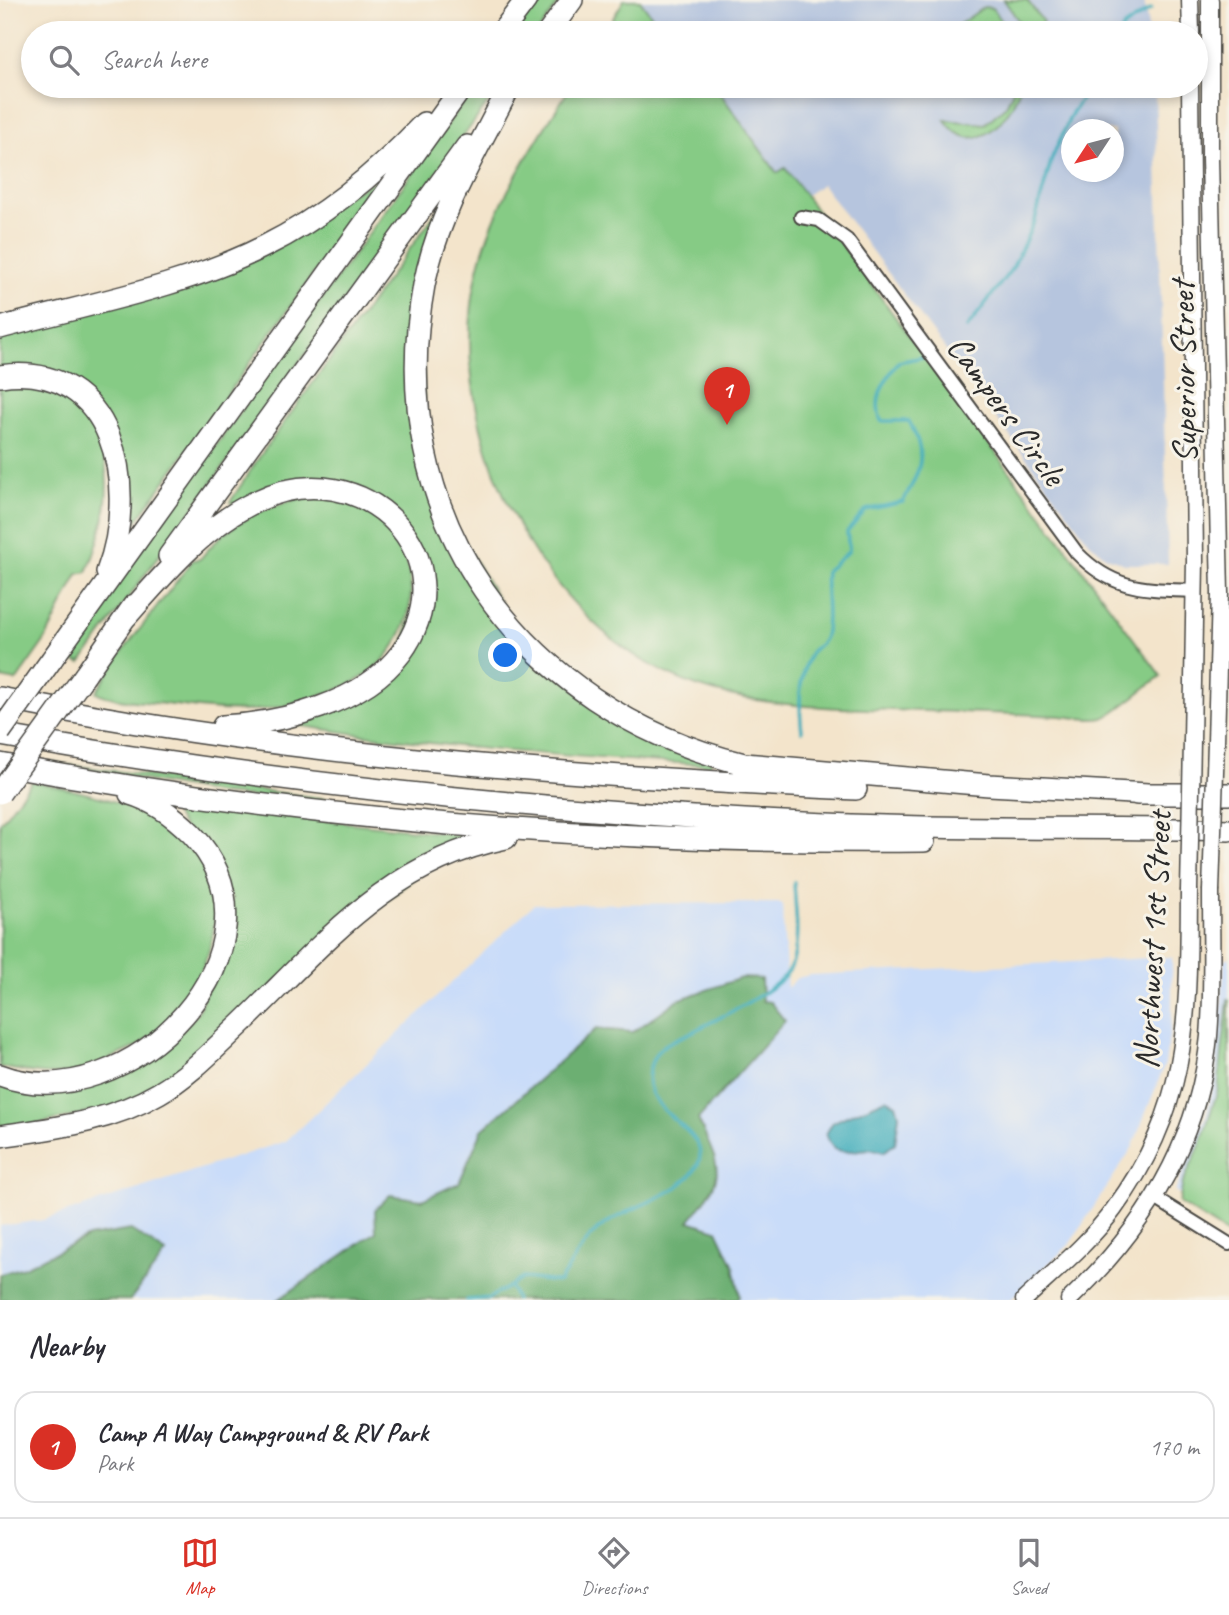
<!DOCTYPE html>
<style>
:root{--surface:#fff;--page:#f2f2f3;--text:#2b2b33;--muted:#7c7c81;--line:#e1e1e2;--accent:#d93025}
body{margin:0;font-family:Caveat,sans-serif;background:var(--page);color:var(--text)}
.compass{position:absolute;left:1061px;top:119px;width:63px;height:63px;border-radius:50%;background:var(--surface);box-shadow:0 4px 10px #0003;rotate:234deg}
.you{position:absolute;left:506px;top:656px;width:24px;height:24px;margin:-18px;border:5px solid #fff;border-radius:50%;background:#1a73e8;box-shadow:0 0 0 10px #1a73e833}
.badge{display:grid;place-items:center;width:46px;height:46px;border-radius:50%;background:var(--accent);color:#fff;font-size:23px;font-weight:700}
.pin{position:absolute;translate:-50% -58px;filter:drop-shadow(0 2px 4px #0008)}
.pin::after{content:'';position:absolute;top:37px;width:24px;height:21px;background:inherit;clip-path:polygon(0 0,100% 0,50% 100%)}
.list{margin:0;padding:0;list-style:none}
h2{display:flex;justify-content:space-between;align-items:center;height:91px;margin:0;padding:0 28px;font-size:30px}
h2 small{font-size:23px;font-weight:400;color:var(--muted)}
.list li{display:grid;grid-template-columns:46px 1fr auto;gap:21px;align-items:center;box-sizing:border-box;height:112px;margin:0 14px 14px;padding:0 14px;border:2px solid var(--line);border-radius:21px}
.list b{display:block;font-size:26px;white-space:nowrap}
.list p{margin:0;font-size:23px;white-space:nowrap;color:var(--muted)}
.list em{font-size:23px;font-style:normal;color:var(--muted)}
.icon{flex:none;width:38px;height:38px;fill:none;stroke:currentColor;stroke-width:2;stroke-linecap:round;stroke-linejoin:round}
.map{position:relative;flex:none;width:1229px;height:1300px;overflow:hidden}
.search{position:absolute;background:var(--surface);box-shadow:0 4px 10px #0003;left:21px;right:21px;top:21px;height:77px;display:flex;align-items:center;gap:18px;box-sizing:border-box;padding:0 24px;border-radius:38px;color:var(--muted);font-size:26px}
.sheet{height:217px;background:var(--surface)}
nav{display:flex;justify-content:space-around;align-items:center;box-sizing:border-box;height:98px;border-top:2px solid var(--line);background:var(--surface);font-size:19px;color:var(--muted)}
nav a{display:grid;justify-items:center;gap:4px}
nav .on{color:var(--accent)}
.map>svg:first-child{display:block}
</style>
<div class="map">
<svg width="1229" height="1300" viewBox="0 0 1229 1300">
<rect width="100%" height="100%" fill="#f7f3e8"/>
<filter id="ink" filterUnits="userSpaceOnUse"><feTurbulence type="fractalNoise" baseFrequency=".0143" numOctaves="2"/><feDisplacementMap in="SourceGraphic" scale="14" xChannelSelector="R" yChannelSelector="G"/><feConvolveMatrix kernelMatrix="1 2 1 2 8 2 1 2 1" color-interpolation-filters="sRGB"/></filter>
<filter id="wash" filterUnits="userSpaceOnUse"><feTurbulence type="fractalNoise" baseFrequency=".00686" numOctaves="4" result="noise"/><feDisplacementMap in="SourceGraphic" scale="28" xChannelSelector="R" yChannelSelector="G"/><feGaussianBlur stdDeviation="1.57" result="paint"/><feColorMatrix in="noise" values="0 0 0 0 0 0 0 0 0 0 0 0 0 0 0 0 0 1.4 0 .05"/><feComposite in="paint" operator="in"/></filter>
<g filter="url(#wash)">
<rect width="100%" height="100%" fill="#f3e4cb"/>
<path fill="#c9dcf9" d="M782 903 787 988 797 978 810 975 1172 957V1018L1165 1064 1132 1148 1069 1245 1010 1300H0V1226L43 1220 286 1141 534 904Z
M1225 958H1229V1224L1175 1192 1206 1115 1215 1079Z"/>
<path fill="#b6c5de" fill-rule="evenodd" d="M640 0H1144L1149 33H664Z
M715 86H1155L1168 564H1125L1105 556 1089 542 822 184 805 196 785 168 777 173ZM1072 130H1114V172H1072Z"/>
<path fill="#86cb85" stroke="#587b58" stroke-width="2" d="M538 0H561L537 33H513Z
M624 0H640L664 33H604Z
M1004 0H1027L1043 22 1034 33H1027Z
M984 7 992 8 1010 33H960L956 27Z
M475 86H500L81 663 70 659 60 662Z
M571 86H715L777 173 785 168 1161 676C1149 684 1114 715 1103 718 1092 721 1073 717 1061 716 1015 714 969 712 923 711 854 708 780 709 713 691 549 646 443 441 476 279 490 207 533 147 571 86Z
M1015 86H1020C1012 120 972 162 945 120L985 124 1006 106Z
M383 177 115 551 126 503 88 398 0 369V335L149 293Z
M445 200 420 277 426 477 530 654 711 760V765C570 757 429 747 290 724L397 668 424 567 365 490 233 504 230 502 260 456Z
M0 387C117 383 124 488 87 572L78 574 45 640 16 681 0 678Z
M309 496C321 497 339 497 351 502 425 537 431 628 366 675 352 685 337 690 322 695 267 715 232 713 175 705 154 702 114 702 96 692L120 655 193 560 200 559C229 521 264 507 309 496Z
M47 762 428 812 220 794Z
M32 781C82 792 135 801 176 834 249 893 208 990 147 1040 137 1049 121 1053 109 1059 100 1063 89 1070 79 1072 52 1077 27 1072 0 1067V823Z
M167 803 489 838 439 857 196 1061 130 1104 0 1132V1084C62 1098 132 1083 176 1035 183 1028 193 1020 198 1012 213 977 221 936 232 899Z
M1228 1000 1229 1001V1235L1179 1203 1183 1182 1201 1143 1218 1089Z"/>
<path fill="#6caf72" stroke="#4c6d4e" stroke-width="2" d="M741 978 761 979 762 1001 770 1002 785 1021 698 1119C721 1172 728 1173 689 1221L717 1230 734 1266 740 1296 736 1300H278L376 1232 375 1210 390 1195 422 1200 459 1183 482 1130 596 1029 633 1032 678 1000Z
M131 1230 166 1253 130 1300H0V1274L24 1267 88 1237Z"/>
<path fill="#3fadbc" stroke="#356c74" stroke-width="2" d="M886 1099 896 1104 899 1115 895 1143 884 1152C858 1142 837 1166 826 1134L833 1122Z"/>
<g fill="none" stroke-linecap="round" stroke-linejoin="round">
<path stroke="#3fadbc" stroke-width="3.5" d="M1120 33 1124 27 1151 9
M967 328 1013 267 1035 220 1052 158 1072 113 1090 86
M802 731C799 705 798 681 809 656 812 647 823 646 825 636 830 615 824 593 826 571L849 551 847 532 866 510 903 502C921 468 928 456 909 421H881C872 397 885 381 898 362L923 357
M467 1300 489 1298 510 1286
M516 1300 510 1286 523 1278 559 1282C571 1265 584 1240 601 1227 626 1207 686 1194 698 1164 715 1124 620 1112 657 1052 663 1043 684 1036 694 1031 716 1019 782 989 791 967 801 942 795 908 794 882"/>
</g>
</g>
<g filter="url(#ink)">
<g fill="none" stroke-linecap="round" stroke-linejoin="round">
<defs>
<path id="minor" d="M801 217 819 220 847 240 1077 553C1114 591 1145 589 1195 591
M1155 1198 1229 1244"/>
<path id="secondary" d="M1190 0 1191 33
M1210 0V158L1220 593 1216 742
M1190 86 1195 561 1192 741
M1024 1300C1055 1271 1089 1243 1114 1209 1191 1104 1188 1015 1189 891
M1069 1300C1144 1229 1199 1141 1209 1036 1213 988 1211 939 1211 891"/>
<path id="motorway" d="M501 33 526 0
M548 33 572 0
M510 86C477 151 438 213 424 285 381 516 521 709 744 764L989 785 1148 794
M0 328C85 305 187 286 265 246 326 216 377 173 424 123
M0 376C116 360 139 488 107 572
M169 556 467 146
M126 617C164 574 204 526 257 501 364 449 470 558 401 653 364 703 282 723 223 726
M52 659 463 86
M85 675 134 605
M0 698C279 755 571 776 856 789
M0 735C281 785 566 814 851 825 977 830 1103 827 1229 830
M0 764C306 821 613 844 924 841
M1137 794H1229
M0 1075C128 1123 299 947 192 834 175 817 154 801 130 794
M0 1136C55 1128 110 1122 159 1093 190 1075 214 1049 240 1025 323 945 388 862 506 838"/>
</defs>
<use href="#minor" stroke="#494743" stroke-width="16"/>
<use href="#secondary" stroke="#494743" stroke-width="19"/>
<use href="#motorway" stroke="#494743" stroke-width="24"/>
<use href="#minor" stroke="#fff" stroke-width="12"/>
<use href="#secondary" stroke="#fff" stroke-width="16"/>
<use href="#motorway" stroke="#fff" stroke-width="21"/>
<defs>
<path id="secondary-bridge" d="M1189 891 1192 741
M1211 891 1216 742"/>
<path id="motorway-bridge" d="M0 732 52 659
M0 793 85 675"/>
</defs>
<use href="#secondary-bridge" stroke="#494743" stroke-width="19" stroke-linecap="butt"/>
<use href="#motorway-bridge" stroke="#494743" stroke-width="24" stroke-linecap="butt"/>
<use href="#secondary-bridge" stroke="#fff" stroke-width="16"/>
<use href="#motorway-bridge" stroke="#fff" stroke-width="21"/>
</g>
</g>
<g text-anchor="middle" stroke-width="6" stroke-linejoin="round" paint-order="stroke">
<g font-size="35" fill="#2b2b2b" stroke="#f7f3e8">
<text transform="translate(1183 372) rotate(-91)" y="12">Superior Street</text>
<text transform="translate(1007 410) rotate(54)" y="12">Campers Circle</text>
<text transform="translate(1152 940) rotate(-87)" y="12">Northwest 1st Street</text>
</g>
</g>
</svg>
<svg class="compass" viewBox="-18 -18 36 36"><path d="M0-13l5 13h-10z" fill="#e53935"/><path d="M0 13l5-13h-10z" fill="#7c7c81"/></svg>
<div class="you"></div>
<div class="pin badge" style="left:727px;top:425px">1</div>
<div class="search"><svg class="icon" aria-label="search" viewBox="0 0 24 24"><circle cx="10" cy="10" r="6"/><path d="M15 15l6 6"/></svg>Search here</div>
</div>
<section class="sheet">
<h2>Nearby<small></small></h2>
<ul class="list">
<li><span class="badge">1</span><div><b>Camp A Way Campground &amp; RV Park</b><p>Park</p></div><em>170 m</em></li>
</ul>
</section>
<nav>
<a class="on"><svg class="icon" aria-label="map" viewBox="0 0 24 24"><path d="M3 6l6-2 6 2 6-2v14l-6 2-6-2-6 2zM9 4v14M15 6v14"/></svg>Map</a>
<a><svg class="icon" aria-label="directions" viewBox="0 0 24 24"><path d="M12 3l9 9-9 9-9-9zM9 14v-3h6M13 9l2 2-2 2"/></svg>Directions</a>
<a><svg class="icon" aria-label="saved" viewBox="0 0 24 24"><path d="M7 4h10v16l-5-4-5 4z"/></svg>Saved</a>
</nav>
